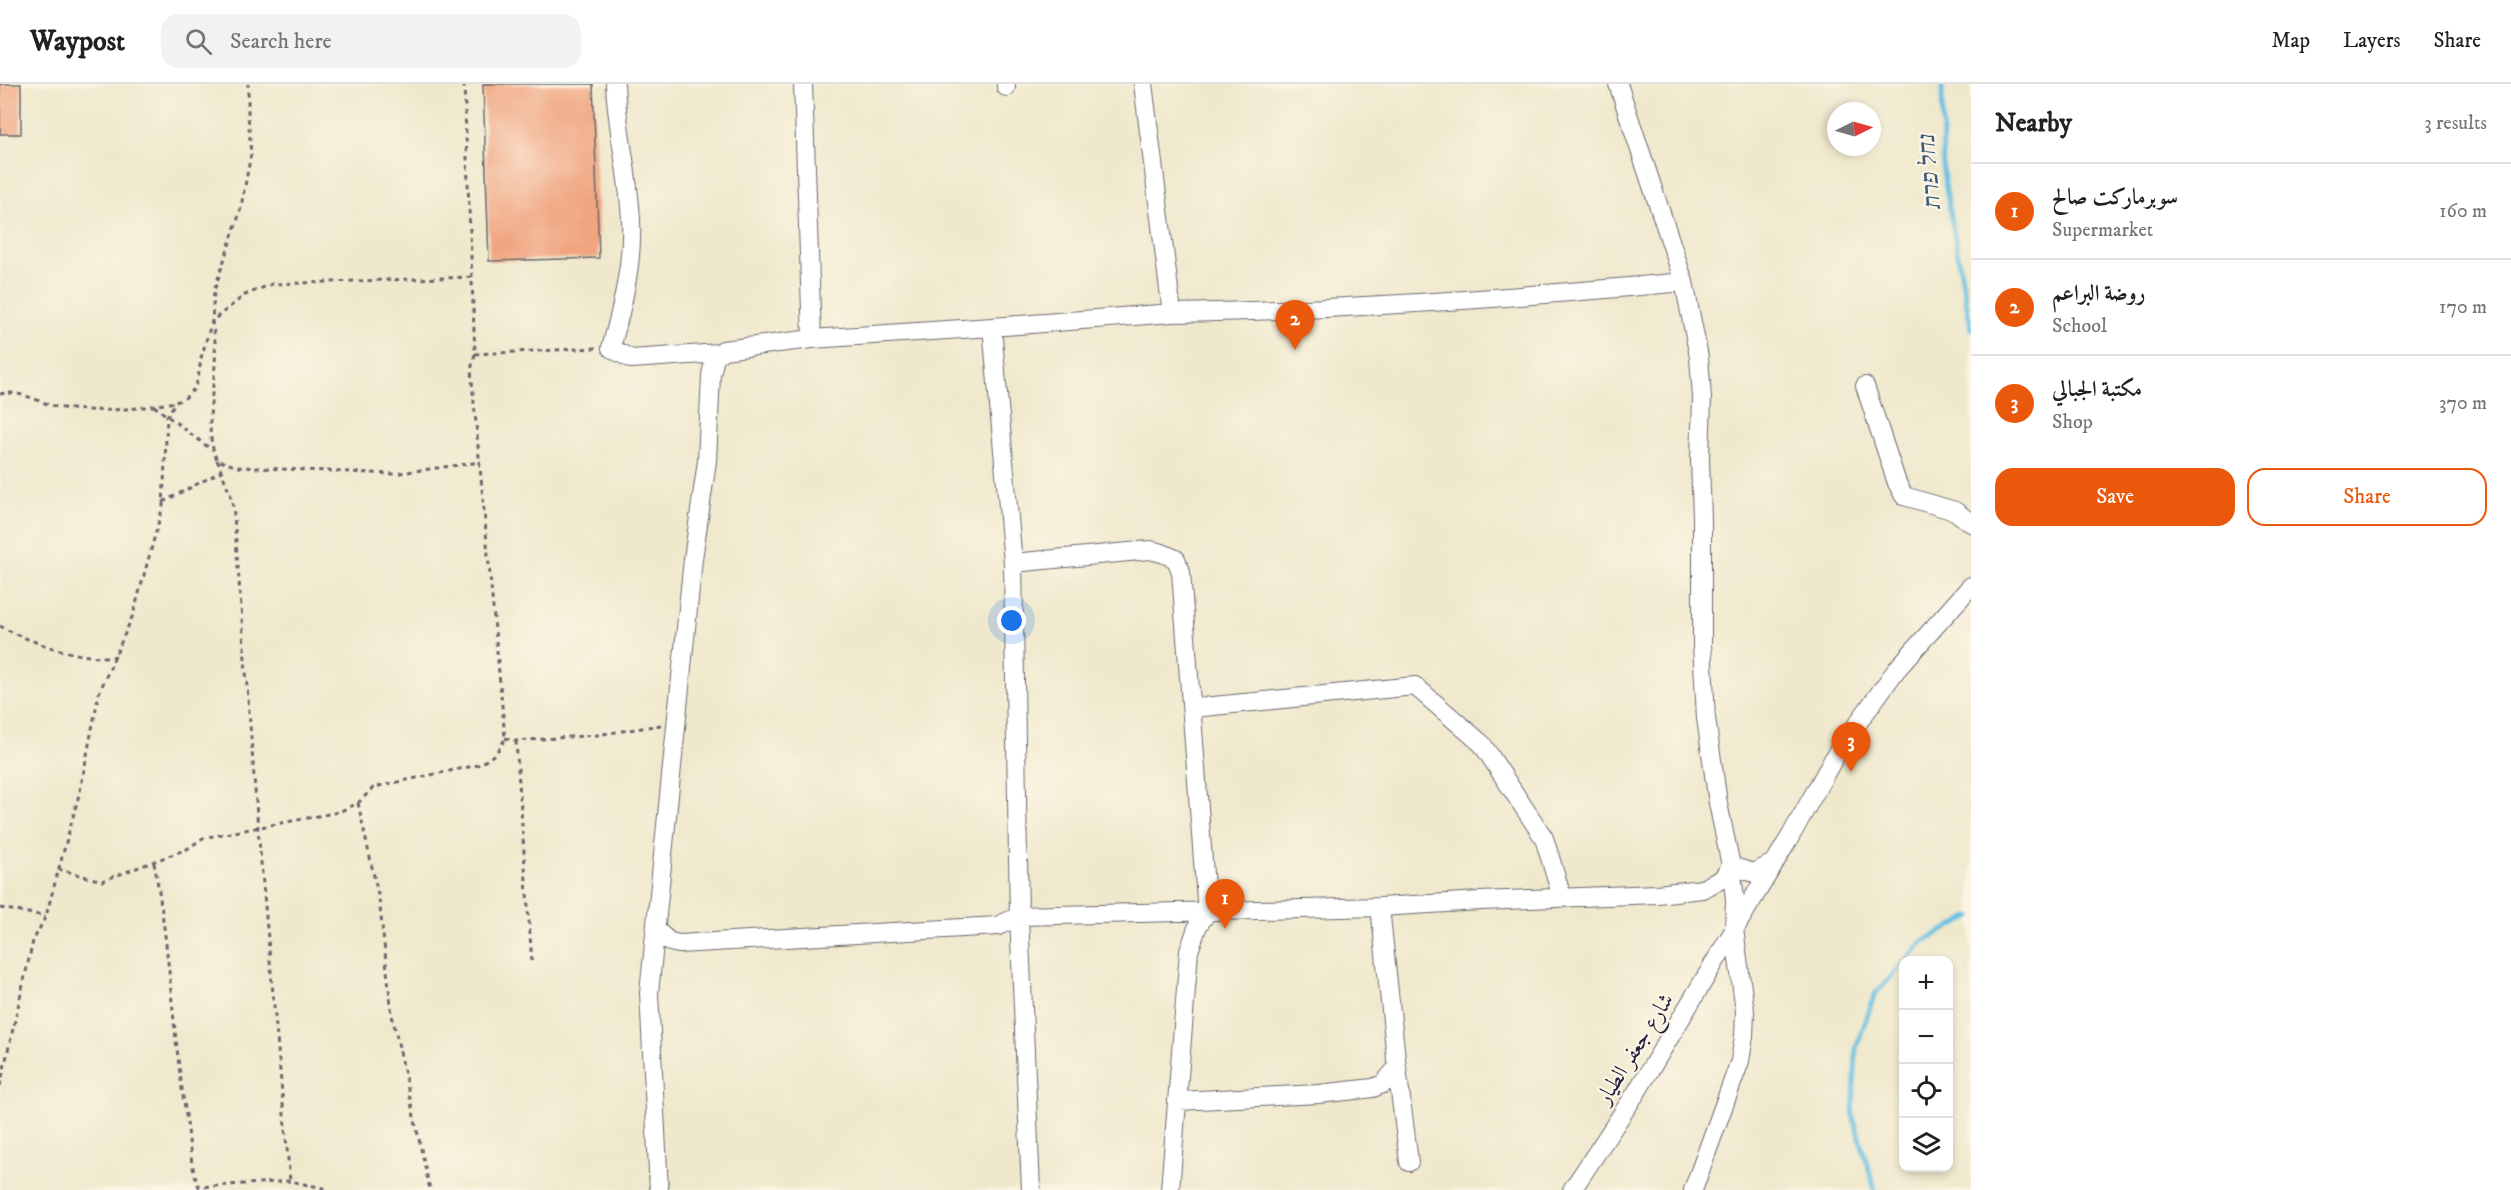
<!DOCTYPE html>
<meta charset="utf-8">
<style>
:root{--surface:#fff;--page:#f2f2f2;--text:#202124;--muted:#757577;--line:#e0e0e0;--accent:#ea580c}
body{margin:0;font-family:"IM FELL DW Pica",Amiri,"Frank Ruhl Libre",serif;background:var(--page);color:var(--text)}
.controls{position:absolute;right:18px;bottom:18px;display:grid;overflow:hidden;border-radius:12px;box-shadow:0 3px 9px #0003}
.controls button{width:54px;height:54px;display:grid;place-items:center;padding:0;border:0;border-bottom:2px solid var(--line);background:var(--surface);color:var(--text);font:30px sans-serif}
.compass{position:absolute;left:1827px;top:18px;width:54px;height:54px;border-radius:50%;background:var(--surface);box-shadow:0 3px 9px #0003;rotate:85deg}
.you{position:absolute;left:1012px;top:537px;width:21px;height:21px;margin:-15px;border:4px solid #fff;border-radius:50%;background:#1a73e8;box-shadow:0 0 0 9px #1a73e833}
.badge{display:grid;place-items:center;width:39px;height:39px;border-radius:50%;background:var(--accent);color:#fff;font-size:20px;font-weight:700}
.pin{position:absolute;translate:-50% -50px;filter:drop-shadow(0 2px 3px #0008)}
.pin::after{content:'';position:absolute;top:32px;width:21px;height:18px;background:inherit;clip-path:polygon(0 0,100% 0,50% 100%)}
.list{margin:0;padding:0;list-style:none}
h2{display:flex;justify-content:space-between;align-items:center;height:78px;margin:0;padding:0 24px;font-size:26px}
h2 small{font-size:20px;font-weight:400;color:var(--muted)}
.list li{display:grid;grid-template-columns:39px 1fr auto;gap:18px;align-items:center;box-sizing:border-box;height:96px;padding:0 24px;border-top:2px solid var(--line)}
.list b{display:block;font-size:22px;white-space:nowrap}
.list p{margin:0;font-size:20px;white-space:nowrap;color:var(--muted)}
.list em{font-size:20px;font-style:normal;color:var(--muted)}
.actions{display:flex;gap:12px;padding:18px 24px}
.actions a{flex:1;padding:14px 0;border:2px solid var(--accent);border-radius:18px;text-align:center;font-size:21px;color:var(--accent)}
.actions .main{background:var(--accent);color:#fff}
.icon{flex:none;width:33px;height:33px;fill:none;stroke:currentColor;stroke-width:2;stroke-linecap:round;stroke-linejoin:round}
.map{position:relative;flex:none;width:1971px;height:1106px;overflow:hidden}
header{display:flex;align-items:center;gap:36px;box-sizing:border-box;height:84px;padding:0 30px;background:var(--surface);border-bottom:2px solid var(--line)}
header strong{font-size:28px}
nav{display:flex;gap:33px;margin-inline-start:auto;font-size:21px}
.search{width:420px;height:54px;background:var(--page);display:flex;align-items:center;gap:15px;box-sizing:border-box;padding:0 21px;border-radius:18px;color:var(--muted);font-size:22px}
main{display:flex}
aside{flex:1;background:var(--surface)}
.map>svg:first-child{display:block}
</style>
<header>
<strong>Waypost</strong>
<div class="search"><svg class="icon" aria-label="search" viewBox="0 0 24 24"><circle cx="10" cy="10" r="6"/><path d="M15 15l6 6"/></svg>Search here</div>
<nav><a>Map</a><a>Layers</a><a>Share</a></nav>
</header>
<main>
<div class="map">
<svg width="1971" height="1106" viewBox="0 0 1971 1106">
<rect width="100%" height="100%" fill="#fcf5e5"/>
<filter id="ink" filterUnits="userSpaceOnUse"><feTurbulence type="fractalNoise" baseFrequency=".0167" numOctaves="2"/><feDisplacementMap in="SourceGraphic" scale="12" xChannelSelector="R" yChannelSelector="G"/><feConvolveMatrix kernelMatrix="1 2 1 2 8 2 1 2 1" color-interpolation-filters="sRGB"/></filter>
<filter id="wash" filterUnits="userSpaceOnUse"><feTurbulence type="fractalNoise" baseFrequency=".008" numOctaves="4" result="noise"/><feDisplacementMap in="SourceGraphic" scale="24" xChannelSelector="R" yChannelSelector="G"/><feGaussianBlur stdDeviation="1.35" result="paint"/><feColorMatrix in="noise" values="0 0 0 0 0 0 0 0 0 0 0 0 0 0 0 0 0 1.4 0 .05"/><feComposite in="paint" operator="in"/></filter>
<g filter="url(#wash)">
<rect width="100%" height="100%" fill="#efe8cc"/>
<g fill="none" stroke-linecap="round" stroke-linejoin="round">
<path stroke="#65c0e3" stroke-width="4.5" d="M1942 0 1943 88 1971 245
M1906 876 1924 857 1971 832
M1875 1106 1853 1032 1856 964 1875 910 1904 879"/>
</g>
<g id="blocks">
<path fill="#f0a47f" d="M0 0H21V50H0Z
M483 0H593L599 174 489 177Z"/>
</g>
</g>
<g filter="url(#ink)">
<use href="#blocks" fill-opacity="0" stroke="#6a676e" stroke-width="1.5"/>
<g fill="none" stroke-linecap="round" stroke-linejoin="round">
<defs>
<path id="minor" d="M615 0C617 46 629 91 631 137 633 179 622 224 611 264L631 275 719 269
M1006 0V3
M1143 0 1172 229C1344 226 1513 214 1684 198
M1618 0 1684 198 1699 273 1702 314 1700 375 1702 435V560L1706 634 1718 719 1731 782 1735 815 1734 845 1745 927 1744 952 1740 977 1693 1106
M992 243 1172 229
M812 255 992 243 1013 479 1019 832 1031 1106
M1865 302 1897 399 1904 412 1955 427 1971 439
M1013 479 1150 466 1162 469 1176 475 1181 488 1207 829 1198 841 1189 867 1170 1106
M1193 624 1415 602 1482 660 1544 754 1562 813
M1731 782 1754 789 1773 779
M657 847 670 858 679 860 998 842 1019 832 1380 823
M1397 984 1409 1078
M1178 1017 1319 1010 1373 1004 1383 1000 1397 984 1380 823 1480 817 1657 810 1702 805 1722 795 1731 782
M659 1106 649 909 693 475 707 377 711 291 715 273 723 266 812 255 803 0
M1572 1106 1636 1009 1790 753 1839 665 1897 585 1971 502"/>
</defs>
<use href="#minor" stroke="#6a676e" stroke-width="20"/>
<path stroke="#6a676e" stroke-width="3" stroke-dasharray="4.5 4.5" stroke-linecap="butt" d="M464 0 475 270 596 264
M471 193 272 200 245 211 212 237C213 245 215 252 215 260 218 298 201 340 217 376L238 383 393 390 481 378
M0 310C23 305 41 321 63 324 100 329 139 325 175 318
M154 322 212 366
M217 376 232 415 234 431 258 745 290 1097
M163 418 222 387
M0 542C29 558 85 578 117 572
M505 654 516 657 597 651 661 641
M516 657 532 879
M358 719 379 815 392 931 430 1106
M154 779C170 862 172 947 186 1031 190 1055 189 1079 199 1103L290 1097 323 1104 322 1106
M58 785 102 797 187 765 203 754 339 728 358 719 374 703 478 681C491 674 499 668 505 654L471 286 475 270
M0 824 45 832
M0 1002 33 857 46 832 80 707 99 609 133 531 163 422 167 332 176 318 184 315 194 305 198 295 201 274 212 237 214 207 240 128 251 70 248 30V0"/>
<use href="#minor" stroke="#fff" stroke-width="18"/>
</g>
</g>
<g text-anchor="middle" stroke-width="4.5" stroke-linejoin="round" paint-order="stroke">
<g font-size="22" fill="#22223b" stroke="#fcf5e5">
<text transform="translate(1634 964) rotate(-58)" y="8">شارع جعفر الطيار</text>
</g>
<g font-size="24" font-style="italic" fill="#395976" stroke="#fcf5e5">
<text transform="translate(1929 89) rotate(-95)" y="8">נחל פרת</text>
</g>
</g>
</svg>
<div class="controls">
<button>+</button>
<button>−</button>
<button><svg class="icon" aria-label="locate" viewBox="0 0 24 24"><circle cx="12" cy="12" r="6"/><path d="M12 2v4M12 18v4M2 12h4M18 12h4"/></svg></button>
<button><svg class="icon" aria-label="layers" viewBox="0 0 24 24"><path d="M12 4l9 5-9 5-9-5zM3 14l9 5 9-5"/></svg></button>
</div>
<svg class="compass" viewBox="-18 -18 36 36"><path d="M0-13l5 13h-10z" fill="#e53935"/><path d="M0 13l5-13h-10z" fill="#757577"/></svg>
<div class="you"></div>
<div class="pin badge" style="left:1225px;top:845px">1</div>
<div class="pin badge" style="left:1295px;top:266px">2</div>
<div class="pin badge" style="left:1851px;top:688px">3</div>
</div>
<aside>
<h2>Nearby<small>3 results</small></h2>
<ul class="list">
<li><span class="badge">1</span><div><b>سوبرماركت صالح</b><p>Supermarket</p></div><em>160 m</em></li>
<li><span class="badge">2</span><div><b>روضة البراعم</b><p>School</p></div><em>170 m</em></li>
<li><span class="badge">3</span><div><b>مكتبة الجبالي</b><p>Shop</p></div><em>370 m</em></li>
</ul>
<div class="actions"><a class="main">Save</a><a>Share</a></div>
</aside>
</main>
